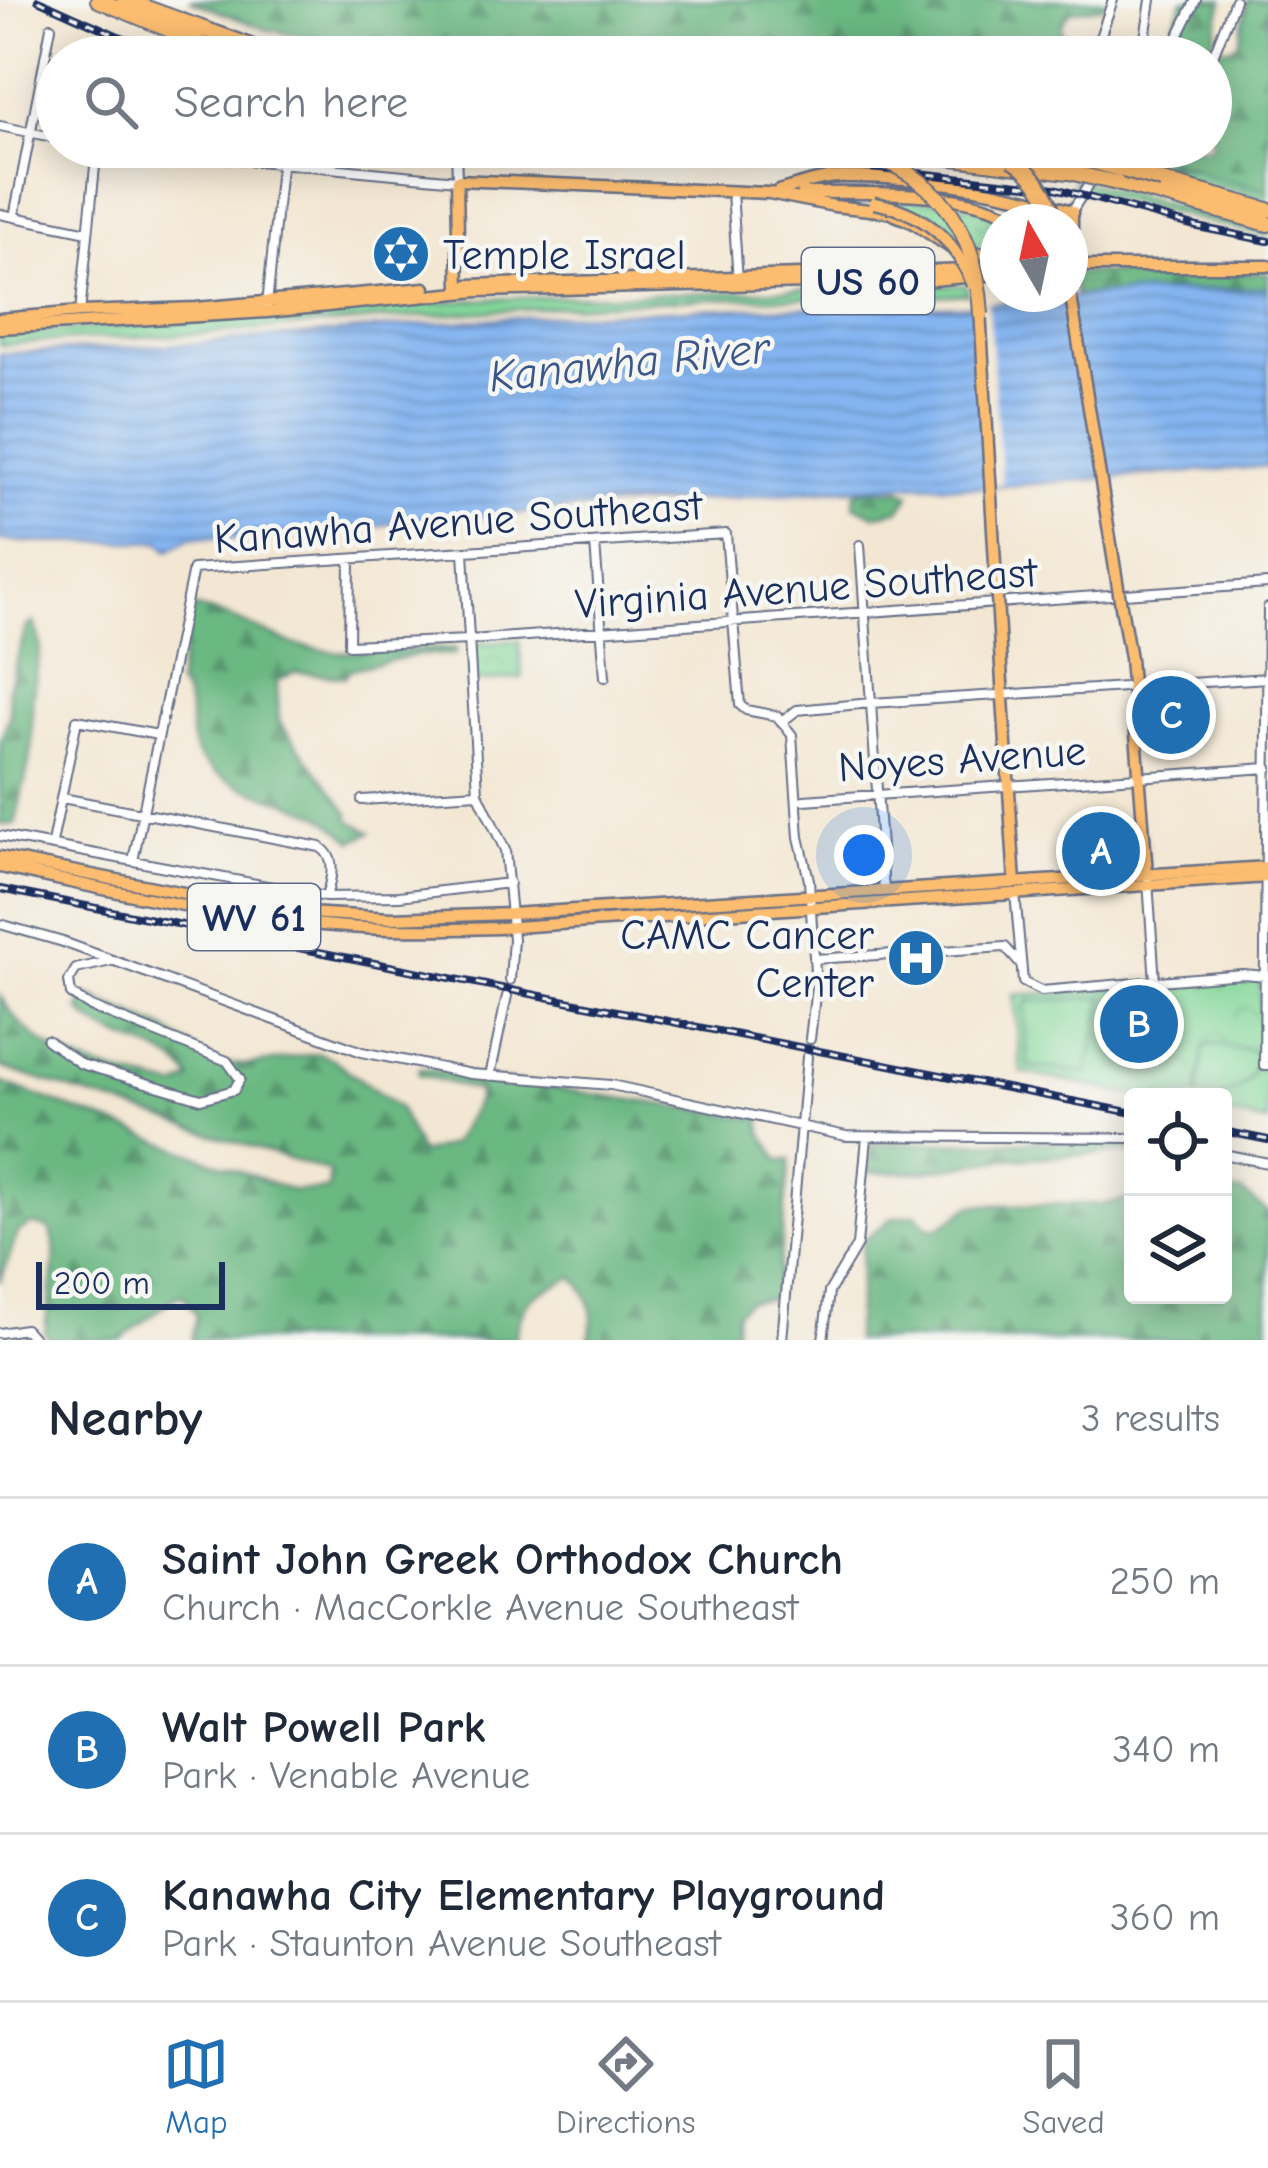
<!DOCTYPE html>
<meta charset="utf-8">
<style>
:root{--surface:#fff;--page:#f2f2f3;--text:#1f2937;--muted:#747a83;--line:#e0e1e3;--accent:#1f6fb2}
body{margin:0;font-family:"Comic Neue",sans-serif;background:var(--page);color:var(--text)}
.controls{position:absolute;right:36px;bottom:36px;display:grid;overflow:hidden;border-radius:12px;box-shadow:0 6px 30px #0003}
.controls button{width:108px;height:108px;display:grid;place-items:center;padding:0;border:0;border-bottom:3px solid var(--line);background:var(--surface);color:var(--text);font:60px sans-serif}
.compass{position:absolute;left:980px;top:204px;width:108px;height:108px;border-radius:50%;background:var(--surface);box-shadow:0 6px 30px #0003;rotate:351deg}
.scale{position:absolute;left:36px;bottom:30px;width:189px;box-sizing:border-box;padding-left:12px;border:6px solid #1b2f5e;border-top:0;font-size:33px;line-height:42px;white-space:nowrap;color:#1b2f5e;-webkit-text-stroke:9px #f6f6f2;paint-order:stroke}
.you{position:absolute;left:864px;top:855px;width:42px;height:42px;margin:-30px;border:9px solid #fff;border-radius:50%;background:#1a73e8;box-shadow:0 0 0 18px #1a73e833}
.badge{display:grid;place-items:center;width:78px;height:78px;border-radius:50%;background:var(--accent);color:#fff;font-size:39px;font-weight:700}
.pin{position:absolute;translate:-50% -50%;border:6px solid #fff;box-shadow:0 3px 12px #0006}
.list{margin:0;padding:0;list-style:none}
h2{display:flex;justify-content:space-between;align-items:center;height:156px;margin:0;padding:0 48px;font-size:51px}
h2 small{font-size:39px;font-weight:400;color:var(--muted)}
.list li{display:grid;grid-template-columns:78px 1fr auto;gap:36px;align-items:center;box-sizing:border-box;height:168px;padding:0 48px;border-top:3px solid var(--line)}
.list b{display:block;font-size:45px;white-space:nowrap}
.list p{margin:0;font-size:39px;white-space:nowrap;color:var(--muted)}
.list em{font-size:39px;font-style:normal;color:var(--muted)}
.icon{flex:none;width:66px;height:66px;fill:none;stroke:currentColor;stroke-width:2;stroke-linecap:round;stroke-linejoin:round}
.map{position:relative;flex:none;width:1268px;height:1340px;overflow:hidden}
.search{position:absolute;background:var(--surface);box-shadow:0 6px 30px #0003;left:36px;right:36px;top:36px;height:132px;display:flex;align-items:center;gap:30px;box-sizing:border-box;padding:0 42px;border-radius:66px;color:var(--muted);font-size:45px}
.sheet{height:660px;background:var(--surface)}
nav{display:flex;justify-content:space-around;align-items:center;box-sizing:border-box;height:168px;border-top:3px solid var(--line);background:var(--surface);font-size:33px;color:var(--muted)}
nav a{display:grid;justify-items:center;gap:6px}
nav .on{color:var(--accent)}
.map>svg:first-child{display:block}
</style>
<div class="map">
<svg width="1268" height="1340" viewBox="0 0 1268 1340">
<defs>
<pattern id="grass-tufts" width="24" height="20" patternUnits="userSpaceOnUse" patternTransform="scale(3)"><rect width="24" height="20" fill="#83d79a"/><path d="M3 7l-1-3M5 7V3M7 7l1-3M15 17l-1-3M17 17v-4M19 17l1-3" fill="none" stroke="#71b987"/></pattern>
<pattern id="forest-firs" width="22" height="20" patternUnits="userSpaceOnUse" patternTransform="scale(3)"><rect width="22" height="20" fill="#6ab882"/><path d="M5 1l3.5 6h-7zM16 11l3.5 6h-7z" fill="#56966e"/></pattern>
<pattern id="park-crowns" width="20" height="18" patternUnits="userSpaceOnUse" patternTransform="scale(3)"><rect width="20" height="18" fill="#83d79a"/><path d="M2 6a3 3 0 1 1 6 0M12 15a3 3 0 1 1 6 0" fill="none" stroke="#71b987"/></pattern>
<pattern id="water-rules" width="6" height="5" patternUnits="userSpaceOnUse" patternTransform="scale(3)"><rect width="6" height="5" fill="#85b5f1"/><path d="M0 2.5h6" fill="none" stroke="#6c94c6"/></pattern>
</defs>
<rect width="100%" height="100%" fill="#f6f6f2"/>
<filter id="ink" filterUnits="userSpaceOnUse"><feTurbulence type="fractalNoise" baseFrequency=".00833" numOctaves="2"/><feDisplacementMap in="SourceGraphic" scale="24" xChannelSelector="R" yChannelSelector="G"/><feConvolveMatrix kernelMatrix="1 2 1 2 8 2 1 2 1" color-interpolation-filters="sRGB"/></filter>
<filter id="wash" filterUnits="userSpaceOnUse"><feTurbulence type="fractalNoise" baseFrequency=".004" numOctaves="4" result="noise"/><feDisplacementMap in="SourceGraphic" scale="48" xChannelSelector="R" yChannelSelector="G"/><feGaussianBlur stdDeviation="2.7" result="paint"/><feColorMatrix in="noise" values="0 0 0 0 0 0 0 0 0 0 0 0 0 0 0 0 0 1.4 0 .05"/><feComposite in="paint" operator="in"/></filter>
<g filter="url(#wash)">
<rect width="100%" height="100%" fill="#f3e7d3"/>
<path fill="url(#grass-tufts)" stroke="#4f837c" stroke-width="3" d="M1163 166C1198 166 1233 182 1268 191V199L1177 176Z
M1074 179 1268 232V237L1073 188Z
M883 198C930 200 971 200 1013 222H998V248L958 249 922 214Z
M966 285 968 294C876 300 785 296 693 299 532 306 371 321 210 333 140 338 70 338 0 345V335L490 299Z"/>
<path fill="url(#forest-firs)" stroke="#427470" stroke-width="3" d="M189 0H1106L1105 6 1070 11 1061 25 1063 42 1074 57H399L265 29Z
M1183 0H1223L1212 47 1232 48 1239 42 1248 0H1268V191L1207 176 1188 166 1147 160 1144 152 1148 147H1211V57H1188L1192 43 1168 57H1154L1171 33Z
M1070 273H1268V288L1076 296Z
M863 490H902L910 494 901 509 875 515 854 505 855 493Z
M192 607 227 616 292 644 339 653 455 648V654L416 655 351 669 345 677 295 672 277 681 279 722 350 814V820L371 832 353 841C340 831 331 820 315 813 278 796 233 792 203 762 181 740 199 704 177 685Z
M34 622 41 646 32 698V749L15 824 0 825V741L10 715 8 689 27 626Z
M87 995 163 1028 217 1064 251 1065 318 1053 333 1059 399 1108 420 1154 452 1144 477 1101 478 1091 419 1074V1068L761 1119 762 1133 780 1161 790 1160 775 1299 748 1301 736 1313 734 1340H588C597 1317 590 1293 573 1277 533 1295 522 1295 515 1340H191L197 1316 183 1295 175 1297 120 1340H53L45 1334C46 1305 63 1250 49 1229L32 1224 18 1232 0 1282V1082L293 1191 328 1190 330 1172 0 1067V996C40 1064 106 1070 177 1088L191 1079C167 1040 106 1046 79 1009Z
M1042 1141 1133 1142V1152L1005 1159 919 1172H869L870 1144Z
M1223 1192H1242L1268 1212V1340H854L863 1241 892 1218 917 1214 928 1227 937 1229 973 1205 1103 1204 1133 1199V1295H1223Z"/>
<path fill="url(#park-crowns)" stroke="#4f837c" stroke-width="3" d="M519 640 522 678 475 682 472 644Z
M1260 979V1069L1268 1070 1267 1123 1223 1114V1097H1141L1021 1072 1014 995Z"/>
<path fill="#83d79a" stroke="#4f837c" stroke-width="3" d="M1105 997 1087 1073 1028 1066 1024 1007 1029 1001Z
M1208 1044 1258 1051C1254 1089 1231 1098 1197 1097L1204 1047Z"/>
<path fill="url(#water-rules)" stroke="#5072a8" stroke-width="3" d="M1268 288V466L985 487 917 484 433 519 252 539 192 537 169 550 160 541C106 541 54 545 0 540V354L197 344 505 318 698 309 961 306 1095 295Z"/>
<path fill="#f3e7d3" d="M988 303 1002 484 989 485 974 304Z"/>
</g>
<g filter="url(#ink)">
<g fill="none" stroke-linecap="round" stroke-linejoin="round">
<defs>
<path id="minor" d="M107 57 108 47
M1093 57 1113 0
M1142 57 1151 0
M1168 57 1196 0
M1211 61 1235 0
M0 126 57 138
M110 147 457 180 456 147
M732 192 738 281
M1072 211 1112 147
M0 214 88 232
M14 217 51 27
M267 305 283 147
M80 313 97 147
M595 543 605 677
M860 545 884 891
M464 552 478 793 505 850 513 939 510 980
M350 560 349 645 469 640 1268 584
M1268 608 1264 1066H1268
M783 721 797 710 871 703 1268 678
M62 798 320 847C338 858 331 880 326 897
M362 800 478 793
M804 800 1268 768
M0 836 326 897 399 896 509 883
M52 843 77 720 158 735
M133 861 193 569 726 534 740 705 746 710 777 716 792 735 799 837 809 880 816 987 810 1039
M1148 881 1155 982
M1015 893 1023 982 1041 991 1242 974 1268 976
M0 924 63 942 362 1052 471 1074 611 1085 846 1136 1133 1138
M814 959 1005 947 1020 964
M47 1040 81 1064 201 1099 234 1090 240 1079 227 1061 91 1007 71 994 69 981 76 969 111 961
M490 1076 507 996
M1223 1154 1268 1163
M0 1333 25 1329 35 1340
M782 1340 807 1057
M823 1340 829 1292 857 1245 867 1137"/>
<path id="major" d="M778 191C799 185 821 177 842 177 918 176 1000 189 1072 211V266
M802 193C862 193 972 188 1021 222
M1070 266H1268
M468 285 971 270
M459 292 457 180 769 193 834 206 888 212 912 222 959 253 998 254
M0 319 80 312 196 308 425 288
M0 328 267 312 478 291 932 280 998 274
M1122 612 1130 658 1147 873
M1002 683 1015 883
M0 857 235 903 308 913 391 918 510 914 1268 867
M0 867C110 890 221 917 334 926 388 931 444 929 499 928L1268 877"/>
<path id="highway" d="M98 0 235 57
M125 0 281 57
M816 147 888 162
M863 147 1069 172
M982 147 1012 159
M1027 147 1062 153
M1162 181 1268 210
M1117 183 1268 224"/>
</defs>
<use href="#minor" stroke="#676f87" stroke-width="12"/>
<use href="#major" stroke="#676f87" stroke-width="15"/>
<use href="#highway" stroke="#676f87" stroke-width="18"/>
<use href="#minor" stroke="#fff" stroke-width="8"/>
<use href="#major" stroke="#fcbd6f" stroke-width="10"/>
<use href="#highway" stroke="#fcbd6f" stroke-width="14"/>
<defs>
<path id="rail" d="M38 0 116 35 180 57
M679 147 1055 188 1198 227 1268 241
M0 889 1133 1113
M1223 1131 1268 1140"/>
</defs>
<use href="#rail" stroke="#1b2f5e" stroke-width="8"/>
<use href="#rail" stroke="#f6f6f2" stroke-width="3" stroke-dasharray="9" stroke-linecap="butt"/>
<defs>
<path id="major-bridge" d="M874 203C923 211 955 240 973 285
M1071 297 1122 612
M980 309 1002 683"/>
<path id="highway-bridge" d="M1062 153 1162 181
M1012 159C1036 174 1049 195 1056 222
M888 162C953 193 977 244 981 314
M1069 172 1117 183"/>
</defs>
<use href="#major-bridge" stroke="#676f87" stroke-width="15" stroke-linecap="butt"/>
<use href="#highway-bridge" stroke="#676f87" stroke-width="18" stroke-linecap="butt"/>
<use href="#major-bridge" stroke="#fcbd6f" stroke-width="10"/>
<use href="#highway-bridge" stroke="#fcbd6f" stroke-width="14"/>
</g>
</g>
<defs>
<symbol id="synagogue-disc" viewBox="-11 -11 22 22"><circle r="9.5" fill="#1f6fb2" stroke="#f6f6f2"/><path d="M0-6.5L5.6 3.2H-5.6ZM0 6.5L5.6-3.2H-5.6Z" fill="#fff"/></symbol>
<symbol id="hospital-disc" viewBox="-11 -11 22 22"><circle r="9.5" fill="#1f6fb2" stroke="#f6f6f2"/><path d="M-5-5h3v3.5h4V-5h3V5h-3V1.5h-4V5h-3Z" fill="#fff"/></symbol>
</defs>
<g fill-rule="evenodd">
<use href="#synagogue-disc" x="368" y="221" width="66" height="66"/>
<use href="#hospital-disc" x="883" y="925" width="66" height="66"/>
</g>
<g text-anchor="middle" stroke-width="9" stroke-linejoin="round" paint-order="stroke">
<g fill="#f6f6f2" stroke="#5d6b8a" stroke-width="3">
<rect x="802" y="248" width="132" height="66" rx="9"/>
<rect x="188" y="884" width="132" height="66" rx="9"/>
</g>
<g font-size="39" font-weight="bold" fill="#1b2f5e">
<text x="868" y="295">US 60</text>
<text x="254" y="931">WV 61</text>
</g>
<g font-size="42" fill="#1b2f5e" stroke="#f6f6f2" text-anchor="start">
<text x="443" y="269">Temple Israel</text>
<text x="874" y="949" text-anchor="end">CAMC Cancer<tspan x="874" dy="48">Center</tspan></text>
</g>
<g font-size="42" fill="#1b2f5e" stroke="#f6f6f2">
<text transform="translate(458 521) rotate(-4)" y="15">Kanawha Avenue Southeast</text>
<text transform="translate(806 587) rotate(-4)" y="15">Virginia Avenue Southeast</text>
<text transform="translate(962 758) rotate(-4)" y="15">Noyes Avenue</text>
</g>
<g font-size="45" font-style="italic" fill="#3b578a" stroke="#f6f6f2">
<text transform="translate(629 361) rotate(-6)" y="16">Kanawha River</text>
</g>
</g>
</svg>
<div class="controls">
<button><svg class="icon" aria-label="locate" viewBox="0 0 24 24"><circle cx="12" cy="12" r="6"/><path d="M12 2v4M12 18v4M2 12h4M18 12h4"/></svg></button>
<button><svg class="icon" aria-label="layers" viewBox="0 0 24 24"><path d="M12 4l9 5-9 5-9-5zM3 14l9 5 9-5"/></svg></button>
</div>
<svg class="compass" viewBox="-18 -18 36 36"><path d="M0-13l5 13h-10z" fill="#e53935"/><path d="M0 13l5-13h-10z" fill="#747a83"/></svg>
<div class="scale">200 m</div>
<div class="you"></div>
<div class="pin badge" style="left:1101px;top:851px">A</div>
<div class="pin badge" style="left:1139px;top:1024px">B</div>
<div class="pin badge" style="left:1171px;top:715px">C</div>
<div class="search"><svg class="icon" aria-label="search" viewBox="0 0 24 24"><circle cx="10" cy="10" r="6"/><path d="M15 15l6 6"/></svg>Search here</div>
</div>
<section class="sheet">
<h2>Nearby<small>3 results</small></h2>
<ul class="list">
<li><span class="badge">A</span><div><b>Saint John Greek Orthodox Church</b><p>Church · MacCorkle Avenue Southeast</p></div><em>250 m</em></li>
<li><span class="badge">B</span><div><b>Walt Powell Park</b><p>Park · Venable Avenue</p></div><em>340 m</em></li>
<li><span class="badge">C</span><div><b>Kanawha City Elementary Playground</b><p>Park · Staunton Avenue Southeast</p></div><em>360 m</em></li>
</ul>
</section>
<nav>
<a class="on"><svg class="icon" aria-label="map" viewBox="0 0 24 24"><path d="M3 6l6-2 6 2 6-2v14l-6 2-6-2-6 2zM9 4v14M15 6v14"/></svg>Map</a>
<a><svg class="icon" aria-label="directions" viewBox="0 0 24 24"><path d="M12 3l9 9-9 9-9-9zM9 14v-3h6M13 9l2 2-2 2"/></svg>Directions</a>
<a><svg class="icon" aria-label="saved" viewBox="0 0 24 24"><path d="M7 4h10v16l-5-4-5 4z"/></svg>Saved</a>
</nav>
